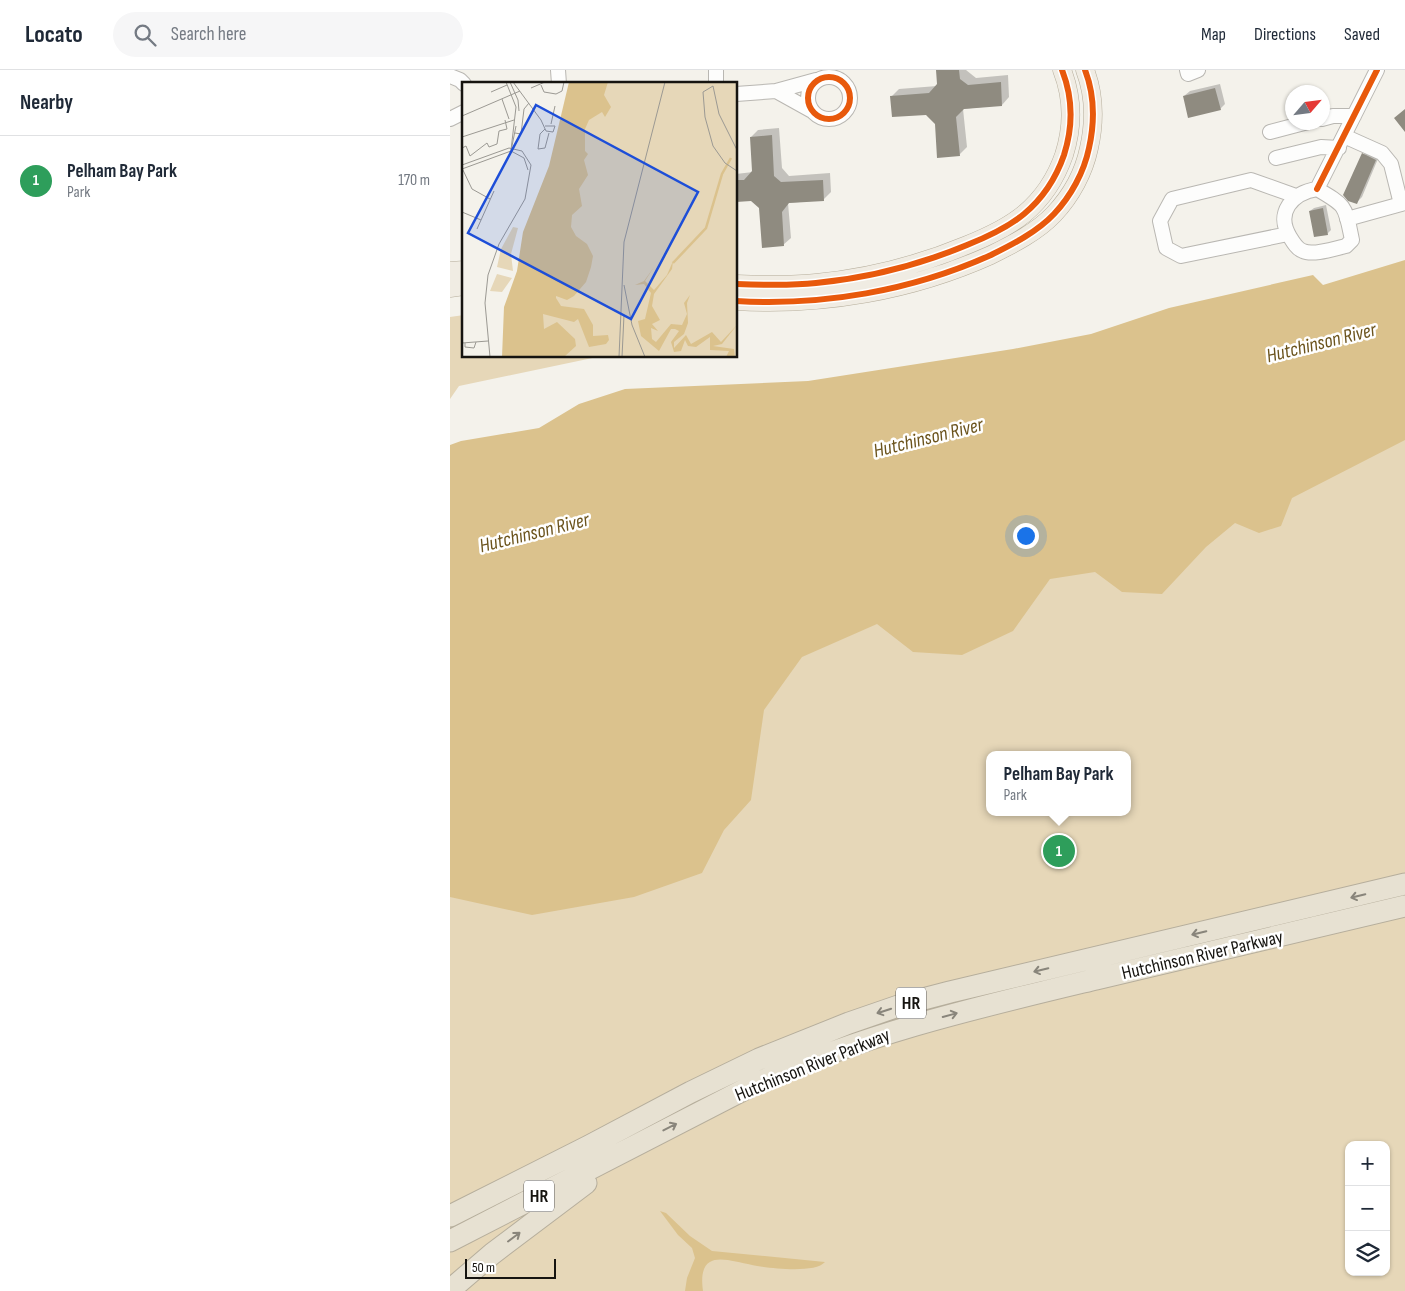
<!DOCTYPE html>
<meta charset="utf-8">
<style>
:root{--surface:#fff;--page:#f6f6f7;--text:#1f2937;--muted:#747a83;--line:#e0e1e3;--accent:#d93025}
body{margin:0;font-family:"Sofia Sans Condensed",sans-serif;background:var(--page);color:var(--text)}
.controls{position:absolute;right:15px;bottom:15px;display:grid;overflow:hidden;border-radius:10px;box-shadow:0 1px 4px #0004}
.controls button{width:45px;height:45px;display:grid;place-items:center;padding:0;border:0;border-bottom:1px solid var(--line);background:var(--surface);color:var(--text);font:25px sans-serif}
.compass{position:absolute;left:835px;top:15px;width:45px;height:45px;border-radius:50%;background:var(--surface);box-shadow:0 1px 4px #0004;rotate:62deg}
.scale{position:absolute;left:15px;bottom:12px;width:91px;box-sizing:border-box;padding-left:5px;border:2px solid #161410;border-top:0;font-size:14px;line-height:18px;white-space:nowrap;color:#161410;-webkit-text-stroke:4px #fff;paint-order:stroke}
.you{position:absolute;left:575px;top:465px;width:18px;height:18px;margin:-12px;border:4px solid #fff;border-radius:50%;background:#1a73e8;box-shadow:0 0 0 8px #1a73e833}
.badge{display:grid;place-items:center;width:32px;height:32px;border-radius:50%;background:var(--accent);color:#fff;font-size:16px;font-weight:700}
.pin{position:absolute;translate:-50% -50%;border:2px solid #fff;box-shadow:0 1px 5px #0006}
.popup{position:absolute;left:536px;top:681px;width:145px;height:65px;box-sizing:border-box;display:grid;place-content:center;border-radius:10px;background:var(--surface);filter:drop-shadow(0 1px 4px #0005);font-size:16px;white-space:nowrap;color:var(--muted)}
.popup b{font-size:19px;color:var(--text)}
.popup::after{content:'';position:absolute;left:50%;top:100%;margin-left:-10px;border:10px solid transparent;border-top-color:var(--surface)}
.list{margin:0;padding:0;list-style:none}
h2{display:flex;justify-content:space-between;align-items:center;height:65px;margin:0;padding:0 20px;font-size:21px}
h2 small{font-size:16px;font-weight:400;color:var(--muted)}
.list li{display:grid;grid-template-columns:32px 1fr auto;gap:15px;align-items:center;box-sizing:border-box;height:90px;padding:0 20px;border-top:1px solid var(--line)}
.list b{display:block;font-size:19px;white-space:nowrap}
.list p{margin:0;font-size:16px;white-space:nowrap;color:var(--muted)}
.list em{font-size:16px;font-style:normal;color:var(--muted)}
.icon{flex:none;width:28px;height:28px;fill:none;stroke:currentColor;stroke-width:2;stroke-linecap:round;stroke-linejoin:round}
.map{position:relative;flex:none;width:955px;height:1221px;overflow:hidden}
header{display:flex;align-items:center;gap:30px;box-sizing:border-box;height:70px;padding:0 25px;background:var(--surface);border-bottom:1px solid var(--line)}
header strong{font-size:24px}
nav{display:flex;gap:28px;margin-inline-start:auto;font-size:18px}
.search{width:350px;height:45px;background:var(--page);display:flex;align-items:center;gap:12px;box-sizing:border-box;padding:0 18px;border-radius:28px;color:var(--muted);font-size:19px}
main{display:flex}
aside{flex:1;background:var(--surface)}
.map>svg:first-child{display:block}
</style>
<header>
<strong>Locato</strong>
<div class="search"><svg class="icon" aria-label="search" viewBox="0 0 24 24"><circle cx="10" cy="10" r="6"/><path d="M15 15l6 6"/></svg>Search here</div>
<nav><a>Map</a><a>Directions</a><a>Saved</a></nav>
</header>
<main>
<aside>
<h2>Nearby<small></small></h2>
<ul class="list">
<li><span class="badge" style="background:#2e9e5b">1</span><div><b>Pelham Bay Park</b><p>Park</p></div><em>170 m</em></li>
</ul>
</aside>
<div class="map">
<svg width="955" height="1221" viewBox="0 0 955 1221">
<rect width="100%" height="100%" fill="#f4f2eb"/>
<path fill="#e6d7b8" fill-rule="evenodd" d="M14 245V286H152L9 316 0 329V247Z
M955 349V1221H0V587ZM540 685H678V742H540ZM899 1075H936V1202H899Z"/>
<path fill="#dbc28d" d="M955 190V370L842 428 831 456 809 463 785 453 756 477 712 524 672 522 645 502 600 509 563 561 512 585 463 582 427 554 352 587 314 640 301 730 274 760 252 803 184 827 82 845 0 827V375L11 371 89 358 129 334 175 319 358 311 563 279 641 264 719 238 863 205 873 215Z
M210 1141 216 1143 240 1166 262 1181 375 1192C365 1204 317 1198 302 1195 276 1190 247 1178 253 1221H235L237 1208 245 1188 242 1178 228 1165Z"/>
<path fill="#0003" d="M487 0H516L526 8 558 5 559 27 552 35 513 39 517 77 509 85 486 53 476 43 441 27 449 19 487 16Z
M770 14 775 34 770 39 734 26 740 21Z
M329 58 332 98 339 106 380 103 381 122 373 130 338 133 341 168 333 175 311 138 302 129 286 130V104L303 102 301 67 308 60Z
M925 82 930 84 912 127 906 133 910 90 915 84Z
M876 135 881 160 877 164 860 141 864 138Z"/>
<path fill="#8f8b80" d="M486 0H509L510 9 518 15 551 12 552 36 514 39 506 47 510 86 487 88 485 54 476 45 442 47 440 26 479 23 487 14Z
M765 18 771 40 738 48 733 26Z
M955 39V62L944 48Z
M322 65 324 106 331 112 373 110 374 131 339 133 332 142 334 176 312 178 309 138 301 131 286 132V110H294L302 101 300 67Z
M912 83 926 90 907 134 898 131 893 125Z
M873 138 878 165 864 167 859 141Z"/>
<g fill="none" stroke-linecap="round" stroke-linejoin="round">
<defs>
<path id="minor" d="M108 0 109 14
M266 0V14
M737 0 738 4 748 0
M0 6 10 10 14 14
M358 28a21 21 0 1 1 42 0a21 21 0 1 1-42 0Z
M286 24 326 21
M362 41 326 21 366 10
M0 49 14 42
M872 49 883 46H904
M820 62 858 52
M894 66 932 83 941 94 951 134
M826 88 871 77 889 78
M867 119C897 136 895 136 902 170L896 176C886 178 863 186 853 181 847 179 843 172 840 167 825 143 842 123 867 119Z
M867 119 927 0
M897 149 955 133
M838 164 731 186 716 178 710 151 722 129 801 110 846 126"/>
<path id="major" d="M0 201 14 200
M286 214C313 215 339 216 366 213 418 208 469 195 517 175 537 167 557 158 574 144 592 129 606 108 614 85 623 57 623 28 612 0
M0 218 14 216
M286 231C373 236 461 221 541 185 563 174 587 162 604 144 621 126 634 102 639 78 645 51 645 26 635 0"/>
<path id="highway" d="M0 1146 139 1076 241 1022 309 989 399 953 454 934 500 922 955 814
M0 1171 303 1015C412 964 529 937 646 909 749 885 852 861 955 836
M0 1220 42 1184 136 1113"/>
</defs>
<use href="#minor" stroke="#b9b7b2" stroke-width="16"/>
<use href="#major" stroke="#b6ae9c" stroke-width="19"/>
<use href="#highway" stroke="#b6ae9c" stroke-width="23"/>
<use href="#minor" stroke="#fdfdfc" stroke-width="14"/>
<use href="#major" stroke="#f0ece3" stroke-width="18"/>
<use href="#highway" stroke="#e7e1d2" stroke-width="21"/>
<defs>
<path id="cycleway" d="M358 28a21 21 0 1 1 42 0a21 21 0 1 1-42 0Z
M867 119 927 0
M286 214C313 215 339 216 366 213 418 208 469 195 517 175 537 167 557 158 574 144 592 129 606 108 614 85 623 57 623 28 612 0
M286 231C373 236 461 221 541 185 563 174 587 162 604 144 621 126 634 102 639 78 645 51 645 26 635 0"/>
</defs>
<use href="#cycleway" stroke="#fff" stroke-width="9"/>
<use href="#cycleway" stroke="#e8590c" stroke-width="6"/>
</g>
<defs><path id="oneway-shaft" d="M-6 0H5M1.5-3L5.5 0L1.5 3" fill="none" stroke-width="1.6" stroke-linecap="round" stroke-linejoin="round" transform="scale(1.25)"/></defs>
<g stroke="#89857b">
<use href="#oneway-shaft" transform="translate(908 826) rotate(167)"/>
<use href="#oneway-shaft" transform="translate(749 863) rotate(167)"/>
<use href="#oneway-shaft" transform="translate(591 900) rotate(167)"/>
<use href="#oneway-shaft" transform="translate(434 941) rotate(162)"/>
<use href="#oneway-shaft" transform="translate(500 945) rotate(-15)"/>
<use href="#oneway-shaft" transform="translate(220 1057) rotate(-27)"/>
<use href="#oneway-shaft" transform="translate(64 1167) rotate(-37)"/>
</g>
<g text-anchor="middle" stroke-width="5" stroke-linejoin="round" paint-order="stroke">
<g fill="#fff" stroke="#5c5a58" stroke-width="1">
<rect x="446" y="917.5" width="30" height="31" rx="4"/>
<rect x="74" y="1110.5" width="30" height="31" rx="4"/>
</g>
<g font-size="18" font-weight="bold" fill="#161410">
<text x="461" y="939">HR</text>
<text x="89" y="1132">HR</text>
</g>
<g font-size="19" fill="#161410" stroke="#fff">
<text transform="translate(752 884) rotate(-13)" y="7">Hutchinson River Parkway</text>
<text transform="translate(362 994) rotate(-22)" y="7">Hutchinson River Parkway</text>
</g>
<g font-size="20" font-style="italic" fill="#6b531c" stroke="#fff">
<text transform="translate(871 272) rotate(-14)" y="7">Hutchinson River</text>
<text transform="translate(478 367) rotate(-14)" y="7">Hutchinson River</text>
<text transform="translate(84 462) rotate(-14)" y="7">Hutchinson River</text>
</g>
</g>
<g transform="translate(12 12)">
<rect width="275" height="275" fill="#f4f2eb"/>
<path d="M127 0H275V275H68L77 226 124 236 92 226ZM51 145 56 146 49 172 51 189 35 185 39 167ZM35 192 50 196 40 210 28 209Z" fill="#e6d7b8"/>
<path d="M107 0H146L142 13 149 25 143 35 140 30 127 38 123 47V69L126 72 122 78 126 93 117 107 120 124 110 133 109 145 114 154 125 162 131 174 129 185 124 200 112 214 105 218 94 214V216L99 224 122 227 131 243V254L146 253 147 258 144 262 127 265 116 237 112 240 81 232 82 247 95 240 113 257 114 264 102 275H40L42 225 55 189 61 150 87 84ZM211 179 210 187 192 212 190 224 198 238 190 242 196 249 189 246 190 257 194 260 209 242 220 243 225 232 222 221 228 213 225 221 226 241 222 252 212 260V266L224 253 229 262 250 250 259 260 275 243 260 262 251 264 272 267 273 275H264L267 269 248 268V255L234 265 226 264 223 258 219 269 212 270 209 260 217 249 213 247H209L197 269 179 254 176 239 183 237 189 211 182 202 173 203 182 199 192 185 183 199 192 208 205 193Z" fill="#dbc28d"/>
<path fill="none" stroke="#dbc28d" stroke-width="2.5" d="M211 181 244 146 260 92 269 76"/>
<path fill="none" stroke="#9b9993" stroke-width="1" d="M44 0 54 25 49 68M48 0 56 18 57 29M51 0 79 38 84 49 91 50 93 44H83M79 3 82 10 94 12 100 9 102 0M69 6 83 0M29 10 45 3M40 17 47 37M0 34 58 9M89 42 93 24M83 47 78 52 76 67 83 66 87 51M53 51 59 52 62 27 67 21M0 55 52 38M0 66 4 64 8 74 25 61 27 65 35 62 37 49 45 47 43 38M275 68 257 32 251 4 241 10 243 35 251 64 263 81 275 89M49 69 54 44M0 83 47 66 60 69 69 83 63 117 37 162 26 193 23 221 28 275M0 86 10 107 28 117M0 87 49 69 62 76 66 88M0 130 19 138M15 147 32 109M162 203 170 243 183 275M0 261 26 259M3 261V265L12 266 14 260M157 275 162 160 203 0M160 275 162 233"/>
<path fill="#1d4ed8" fill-opacity="0.15" stroke="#1d4ed8" stroke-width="2.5" d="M74 23 236 110 169 237 6 151Z"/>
<rect width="275" height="275" fill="none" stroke="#161410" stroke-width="2.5"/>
</g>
</svg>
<div class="controls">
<button>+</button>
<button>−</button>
<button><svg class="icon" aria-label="layers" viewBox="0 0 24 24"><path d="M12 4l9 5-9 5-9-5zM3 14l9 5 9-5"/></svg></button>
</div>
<svg class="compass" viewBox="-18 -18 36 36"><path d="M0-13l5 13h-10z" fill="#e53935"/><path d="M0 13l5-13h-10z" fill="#747a83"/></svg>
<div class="scale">50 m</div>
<div class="you"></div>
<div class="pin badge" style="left:609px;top:781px;background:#2e9e5b">1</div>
<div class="popup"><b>Pelham Bay Park</b>Park</div>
</div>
</main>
